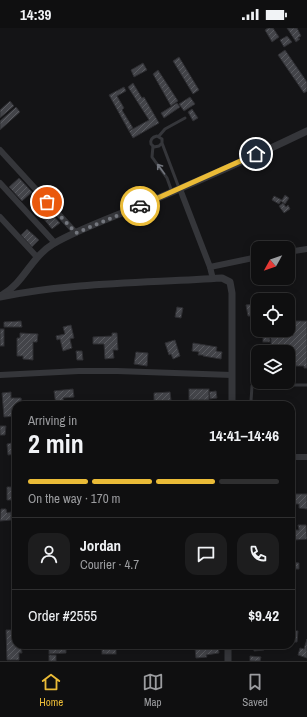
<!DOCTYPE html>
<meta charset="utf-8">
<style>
body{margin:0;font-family:"Archivo Narrow",sans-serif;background:#1d1d1e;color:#f1f3f6;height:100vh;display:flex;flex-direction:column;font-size:15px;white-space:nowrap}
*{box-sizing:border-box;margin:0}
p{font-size:13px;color:#9b9c9f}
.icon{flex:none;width:22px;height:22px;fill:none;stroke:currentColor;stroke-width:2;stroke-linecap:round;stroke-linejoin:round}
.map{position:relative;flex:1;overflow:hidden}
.side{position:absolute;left:12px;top:373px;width:283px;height:248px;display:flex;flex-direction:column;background:#0f0f10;border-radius:12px;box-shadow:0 2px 10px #0003,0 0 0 1px #2f2f30}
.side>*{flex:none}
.needle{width:26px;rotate:230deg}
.buttons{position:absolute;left:251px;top:213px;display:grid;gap:8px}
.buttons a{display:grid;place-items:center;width:44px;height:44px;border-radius:8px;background:#0f0f10;box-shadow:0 2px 10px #0003,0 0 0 1px #2f2f30;font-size:20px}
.pin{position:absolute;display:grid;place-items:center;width:34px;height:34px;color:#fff;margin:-17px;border:2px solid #fff;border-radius:50%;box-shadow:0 1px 4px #0007}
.courier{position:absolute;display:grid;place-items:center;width:40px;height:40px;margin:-20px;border:3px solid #eabb37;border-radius:50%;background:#fff;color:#222;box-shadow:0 1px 5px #0007}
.overview em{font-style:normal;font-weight:800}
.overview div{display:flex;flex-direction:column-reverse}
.overview{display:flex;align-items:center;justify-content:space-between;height:68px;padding:0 16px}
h1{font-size:26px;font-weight:800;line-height:30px}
.bar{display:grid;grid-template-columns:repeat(4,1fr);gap:6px 4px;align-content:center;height:48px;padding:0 16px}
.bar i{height:5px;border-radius:3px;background:#2f2f30}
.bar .on{background:#eabb37}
.bar p{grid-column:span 4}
.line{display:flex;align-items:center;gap:10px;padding:0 16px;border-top:1px solid #2f2f30}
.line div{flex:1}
.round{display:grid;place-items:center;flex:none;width:42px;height:42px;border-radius:12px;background:#1d1d1e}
.status{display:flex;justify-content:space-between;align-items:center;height:28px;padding:0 20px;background:#0f0f10;direction:ltr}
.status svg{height:11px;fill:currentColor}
.dock{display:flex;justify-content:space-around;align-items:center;height:56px;border-top:1px solid #2f2f30;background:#0f0f10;font-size:11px;color:#9b9c9f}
.dock a{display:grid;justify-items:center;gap:2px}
.dock .on{color:#eabb37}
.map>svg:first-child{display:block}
</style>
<div class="status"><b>14:39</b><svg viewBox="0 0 49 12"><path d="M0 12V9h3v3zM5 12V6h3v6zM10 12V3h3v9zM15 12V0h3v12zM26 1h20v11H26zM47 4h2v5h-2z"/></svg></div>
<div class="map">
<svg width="307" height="633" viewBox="0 0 307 633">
<defs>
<pattern id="building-hatch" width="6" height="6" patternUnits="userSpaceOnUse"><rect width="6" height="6" fill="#434449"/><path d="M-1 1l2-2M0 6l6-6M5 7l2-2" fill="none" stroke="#5b5c61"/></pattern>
</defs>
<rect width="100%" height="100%" fill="#141416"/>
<g fill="url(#building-hatch)" stroke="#2e2e32">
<polygon points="268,0 273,0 279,9 272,14 265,2"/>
<polygon points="287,0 297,0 301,8 298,10 300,11 296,14"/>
<polygon points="287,8 292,14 284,19 280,12"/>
<polygon points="285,22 307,54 307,63 304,65 278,27"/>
<polygon points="179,29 199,62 193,66 173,33"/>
<polygon points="143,35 147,42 134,49 131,42"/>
<polygon points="158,42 178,73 171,78 153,46"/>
<polygon points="133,55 142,70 144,69 159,95 133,110 129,103 149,92 128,59"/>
<polygon points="124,59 126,63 117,68 124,80 122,82 133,100 129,103 109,67"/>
<polygon points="190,69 195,76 184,83 179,76"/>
<polygon points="10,73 14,78 0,90 0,82"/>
<polygon points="177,75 180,79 164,90 161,85"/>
<polygon points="16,79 20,84 0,102 0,93"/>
<polygon points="192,81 198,90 193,93 188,84"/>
<polygon points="19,150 32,164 22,173 9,159"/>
<polygon points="285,167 289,170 285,176 281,173 279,176 272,172 274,168 282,172"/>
<polygon points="283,175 286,179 288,177 290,181 284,185 279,178"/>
<polygon points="50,184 60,195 52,201 43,190"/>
<polygon points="27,201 39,212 32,219 21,207"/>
<polygon points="253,276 254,283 250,284 251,288 248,288 246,277"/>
<polygon points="177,279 183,280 181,290 175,289"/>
<polygon points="288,285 292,285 292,293 307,293 307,340 304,340 304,338 288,338 288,324 271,324 271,302 288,302"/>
<polygon points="21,293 22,299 4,299 4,294"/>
<polygon points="71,297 74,310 70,311 72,320 63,323 60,311 57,312 56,308 65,306 63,299"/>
<rect x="0" y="301" width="4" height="17"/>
<polygon points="20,305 38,306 37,314 33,314 33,332 23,331 23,328 17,328 17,310 20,310"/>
<polygon points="112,305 117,305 118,322 113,322 114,330 105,331 104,316 93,316 93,309 112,308"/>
<rect x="263" y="307" width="7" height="7"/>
<polygon points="175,312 180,328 173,331 171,326 169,327 165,315"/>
<polygon points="193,315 217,319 216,323 222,324 221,331 203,328 203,327 198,327 199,324 192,323"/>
<polygon points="76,323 82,323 83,332 77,332"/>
<polygon points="136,324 148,325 147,338 134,336"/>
<polygon points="73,361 74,369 63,370 64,377 56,377 54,363"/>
<rect x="189" y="361" width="20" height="11"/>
<polygon points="216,363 217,370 210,371 209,364"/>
<polygon points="11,364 11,370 21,370 22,376 24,376 24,377 16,377 16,388 4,389 2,365"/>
<polygon points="170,364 171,372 165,373 165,377 158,377 158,373 154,374 154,365"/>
<polygon points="245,373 258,373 258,375 263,375 263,377 245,377"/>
<polygon points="117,374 117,377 98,377 98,375"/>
<polygon points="0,398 6,398 5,407 0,407"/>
<polygon points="16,414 16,426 8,427 7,416"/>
<polygon points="7,459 13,459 13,462 16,462 16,472 7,472"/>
<polygon points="295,466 307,466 307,481 299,480 299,476 295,476"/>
<polygon points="1,481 6,481 7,485 11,484 11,492 0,493"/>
<polygon points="298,497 306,497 307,511 295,512 294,502 299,502"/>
<polygon points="292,534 299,535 299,541 292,541"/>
<polygon points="6,602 16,602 16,617 21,617 22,625 19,625 19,632 7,632"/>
<polygon points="292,603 298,603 297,614 291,614"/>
<polygon points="307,611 307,630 298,627 300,620 304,621"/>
<polygon points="49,617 66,617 66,625 49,626"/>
<rect x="102" y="617" width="14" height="9"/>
<polygon points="207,617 218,617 219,625 206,627 207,629 196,630 195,620 207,618"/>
<polygon points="254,617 263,617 264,622 254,623"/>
<rect x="49" y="627" width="7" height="6"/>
<polygon points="250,628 261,629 260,633 250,633"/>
</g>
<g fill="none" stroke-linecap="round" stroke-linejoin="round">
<g stroke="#35363a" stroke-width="3">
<polyline points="159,108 165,101 185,90"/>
<path d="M162,115L159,118L154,119L151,116C150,112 152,109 157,108L162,111V115L179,160"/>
<polyline points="153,118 152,129 167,150 172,164"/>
<polyline points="251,373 252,358 255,357 307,357"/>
</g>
<g stroke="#35363a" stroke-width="6">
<polyline points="0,122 76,205"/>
<polyline points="0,155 55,215"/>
<polyline points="180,161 210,239 213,251"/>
<polyline points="0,189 37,229"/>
<polyline points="288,224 307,221"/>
<polyline points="210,239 258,229"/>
<polyline points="0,347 79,343 117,343 232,347"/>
<polyline points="291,429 307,429"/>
</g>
<g stroke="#35363a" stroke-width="7">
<path d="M2,267C24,255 31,229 53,216C81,200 114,189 144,176C199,153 253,129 307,103"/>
<path d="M0,269C72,254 149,255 222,250L230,254L232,265V377"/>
<polyline points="228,633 228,617"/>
</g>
</g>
<defs><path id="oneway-shaft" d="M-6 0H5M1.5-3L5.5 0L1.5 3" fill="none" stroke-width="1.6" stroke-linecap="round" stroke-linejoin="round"/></defs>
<use stroke="#73767e" href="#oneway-shaft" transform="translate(161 141) rotate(-126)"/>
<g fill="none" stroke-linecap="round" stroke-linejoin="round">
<polyline stroke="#73767d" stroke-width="4" stroke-dasharray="0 7.2" points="47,174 76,205 140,178"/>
<polyline stroke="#eabb37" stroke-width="5" points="140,178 256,126"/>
</g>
</svg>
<div class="buttons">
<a><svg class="needle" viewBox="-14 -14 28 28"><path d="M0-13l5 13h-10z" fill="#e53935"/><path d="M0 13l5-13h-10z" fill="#9b9c9f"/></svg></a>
<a><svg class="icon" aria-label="locate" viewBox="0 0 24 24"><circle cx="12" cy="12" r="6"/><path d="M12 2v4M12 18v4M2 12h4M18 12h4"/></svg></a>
<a><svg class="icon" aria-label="layers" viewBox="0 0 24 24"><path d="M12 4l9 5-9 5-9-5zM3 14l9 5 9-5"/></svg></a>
</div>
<div class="pin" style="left:47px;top:174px;background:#ea580c"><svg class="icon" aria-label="bag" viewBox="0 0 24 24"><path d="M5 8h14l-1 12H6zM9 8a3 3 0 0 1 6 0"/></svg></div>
<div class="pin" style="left:256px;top:126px;background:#1f2937"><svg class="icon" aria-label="home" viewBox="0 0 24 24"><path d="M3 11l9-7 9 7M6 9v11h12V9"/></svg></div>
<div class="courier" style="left:140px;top:178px"><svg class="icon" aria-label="car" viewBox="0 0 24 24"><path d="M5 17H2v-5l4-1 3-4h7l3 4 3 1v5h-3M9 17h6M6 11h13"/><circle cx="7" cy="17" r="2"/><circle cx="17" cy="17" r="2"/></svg></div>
<section class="side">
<div class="overview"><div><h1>2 min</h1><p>Arriving in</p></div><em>14:41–14:46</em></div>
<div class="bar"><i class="on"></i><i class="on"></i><i class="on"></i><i></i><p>On the way · 170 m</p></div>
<div class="line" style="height:72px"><a class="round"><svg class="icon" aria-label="person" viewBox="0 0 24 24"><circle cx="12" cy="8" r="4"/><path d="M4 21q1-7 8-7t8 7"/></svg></a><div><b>Jordan</b><p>Courier · 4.7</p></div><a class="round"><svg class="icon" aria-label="chat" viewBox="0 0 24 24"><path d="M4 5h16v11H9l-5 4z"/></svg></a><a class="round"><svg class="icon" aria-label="phone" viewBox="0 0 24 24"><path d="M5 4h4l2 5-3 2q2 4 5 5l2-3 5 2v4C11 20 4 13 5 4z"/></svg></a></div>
<div class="line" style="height:52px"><div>Order #2555</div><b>$9.42</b></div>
</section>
</div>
<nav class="dock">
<a class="on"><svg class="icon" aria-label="home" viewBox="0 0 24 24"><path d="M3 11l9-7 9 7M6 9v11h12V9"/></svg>Home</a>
<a><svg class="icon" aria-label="map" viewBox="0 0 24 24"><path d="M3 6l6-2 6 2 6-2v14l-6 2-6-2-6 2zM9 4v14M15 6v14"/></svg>Map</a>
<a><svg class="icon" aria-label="saved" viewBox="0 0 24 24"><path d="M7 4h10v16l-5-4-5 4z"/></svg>Saved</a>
</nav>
